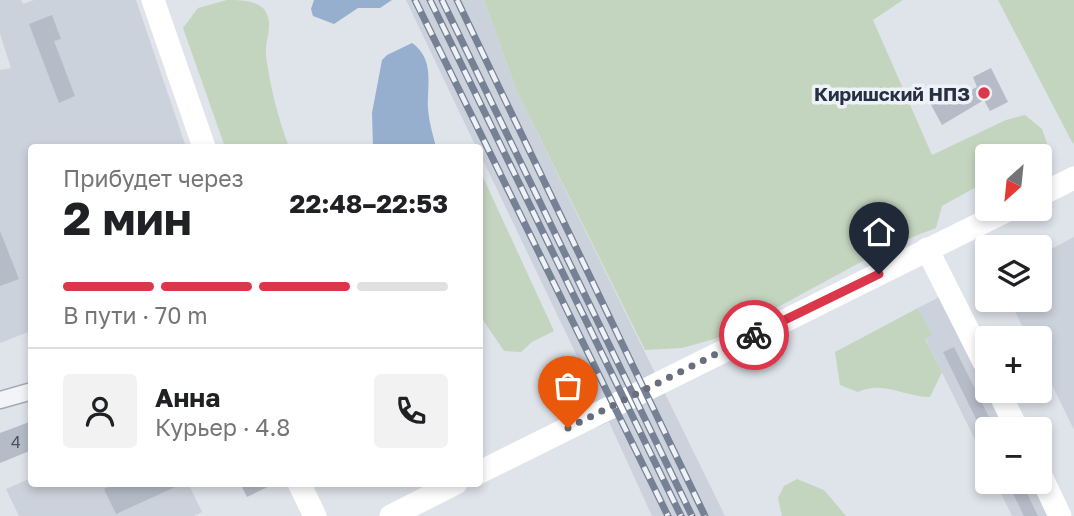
<!DOCTYPE html>
<html lang="ru">
<meta charset="utf-8">
<style>
body{margin:0;font-family:"Golos Text",sans-serif;background:#f2f2f2;color:#202124;height:100vh;display:flex;flex-direction:column;font-size:26px;white-space:nowrap}
*{box-sizing:border-box;margin:0}
p{font-size:23px;color:#757577}
.icon{flex:none;width:38px;height:38px;fill:none;stroke:currentColor;stroke-width:2;stroke-linecap:round;stroke-linejoin:round}
.map{position:relative;flex:1;overflow:hidden}
.sheet{position:absolute;left:28px;top:144px;width:455px;height:343px;display:flex;flex-direction:column;background:#fff;border-radius:7px;box-shadow:0 4px 10px #0003}
.sheet>*{flex:none}
.needle{width:46px;rotate:207deg}
.buttons{position:absolute;left:975px;top:144px;display:grid;gap:14px}
.buttons a{display:grid;place-items:center;width:77px;height:77px;border-radius:7px;background:#fff;box-shadow:0 4px 10px #0003;font-size:35px}
.pin{position:absolute;display:grid;place-items:center;width:60px;height:60px;color:#fff;margin:-72px -30px;border-radius:50% 50% 50% 0;rotate:-45deg;box-shadow:0 0 7px #0007}
.pin .icon{rotate:45deg}
.courier{position:absolute;display:grid;place-items:center;width:70px;height:70px;margin:-35px;border:5px solid #dc364b;border-radius:50%;background:#fff;color:#222;box-shadow:0 2px 9px #0007}
.overview em{font-style:normal;font-weight:700}
.overview div{display:flex;flex-direction:column-reverse}
.overview{display:flex;align-items:center;justify-content:space-between;height:119px;padding:0 35px}
h1{font-size:46px;font-weight:700;line-height:52px}
.bar{display:grid;grid-template-columns:repeat(4,1fr);gap:10px 7px;align-content:center;height:84px;padding:0 35px}
.bar i{height:9px;border-radius:5px;background:#e0e0e0}
.bar .current{background:#dc364b}
.bar p{grid-column:span 4}
.line{display:flex;align-items:center;gap:18px;padding:0 35px;border-top:2px solid #e0e0e0}
.line div{flex:1}
.round{display:grid;place-items:center;flex:none;width:74px;height:74px;border-radius:7px;background:#f2f2f2}
.map>svg:first-child{display:block}
</style>
<div class="map">
<svg width="1074" height="516" viewBox="0 0 1074 516">
<rect width="100%" height="100%" fill="#dfe3ea"/>
<g fill="#ccd2dc">
<polygon points="0,0 21,0 23,4 34,0 136,0 186,147 32,147 31,331 0,343 0,70 11,68 0,34"/>
<polygon points="406,0 484,0 516,89 725,516 652,516 609,422 595,428 577,388 589,381 480,154 480,147 476,147"/>
<polygon points="1074,237 1074,430 1040,360 1040,338 1028,338 1009,299 1040,299 1040,255"/>
<polygon points="943,295 987,390 1009,429 987,429 987,464 925,338 931,335 918,308"/>
<polygon points="31,478 32,483 188,483 202,512 194,516 19,516 6,489"/>
<polygon points="995,481 1035,481 1052,516 1012,516"/>
</g>
<g fill="#c4d5bf">
<path d="M227,0C240,0 253,0 263,8C276,23 264,39 266,56C270,86 278,118 289,147H225L183,28L198,8Z"/>
<polygon points="484,0 903,0 873,20 932,155 1006,120 1025,115 1042,129 1049,149 1035,156 987,156 987,181 942,206 936,228 892,245 725,336 682,348 645,350 516,89"/>
<polygon points="998,0 1074,0 1074,144 1072,142"/>
<polygon points="482,175 554,331 532,342 521,352 504,351 481,317"/>
<path d="M918,308L932,335L925,339L942,372L930,397C904,397 884,380 858,392L840,385L835,352Z"/>
<polygon points="797,479 824,490 846,516 782,516 778,498 784,486"/>
</g>
<g fill="#96afce">
<polygon points="314,0 392,0 380,8 358,8 334,24 313,16 311,9"/>
<path d="M412,43C435,59 427,85 428,109C429,122 433,135 436,147H373L372,113L382,60L387,55Z"/>
</g>
<g fill="#b5bcc8">
<polygon points="52,15 61,39 54,41 75,96 59,103 29,24"/>
<polygon points="991,68 1008,102 990,111 984,100 942,125 929,101 953,89 957,97 977,87 973,77"/>
<polygon points="0,231 19,279 0,286"/>
<polygon points="954,347 995,429 981,429 943,352"/>
<polygon points="32,421 32,450 0,463 0,433"/>
<polygon points="1007,481 1021,481 1038,516 1024,516"/>
<polygon points="117,483 184,483 116,514 104,489"/>
<polygon points="240,483 276,483 247,497"/>
</g>
<g fill="none" stroke-linecap="round" stroke-linejoin="round">
<defs>
<polyline id="street" points="0,400 32,391"/>
</defs>
<use href="#street" stroke="#a4aab5" stroke-width="19"/>
<use href="#street" stroke="#f2f4f8" stroke-width="16"/>
<g stroke="#fff" stroke-width="23">
<polyline points="153,0 204,147"/>
<polyline points="1040,195 1074,178"/>
<polyline points="927,249 987,368"/>
<polyline points="998,390 1017,429"/>
<polyline points="480,472 1012,208"/>
<polyline points="1040,474 1060,516"/>
<polyline points="299,483 315,516"/>
<polyline points="391,516 456,483"/>
</g>
<defs>
<g id="rail">
<polyline points="415,0 668,516"/>
<polyline points="430,0 681,516"/>
<polyline points="442,0 692,516"/>
<polyline points="457,0 705,516"/>
</g>
</defs>
<use href="#rail" stroke="#768195" stroke-width="7"/>
<use href="#rail" stroke="#eef2f7" stroke-width="4.5" stroke-dasharray="13" stroke-linecap="butt"/>
</g>
<g fill="none" stroke-linecap="round" stroke-linejoin="round">
<polyline stroke="#676f7d" stroke-width="7" stroke-dasharray="0 12.6" points="568,428 754,335"/>
<polyline stroke="#dc364b" stroke-width="9" points="754,335 879,274"/>
</g>
<circle fill="#dc364b" stroke="#eef2f7" stroke-width="2.5" cx="984" cy="93" r="7"/>
<g text-anchor="middle" dominant-baseline="central" stroke-width="7" stroke-linejoin="round" paint-order="stroke">
<g font-size="16" fill="#4a5364">
<text x="16" y="442">4</text>
</g>
<g font-size="19" font-weight="bold" fill="#263043" stroke="#eef2f7" text-anchor="end">
<text x="970" y="93">Киришский НПЗ</text>
</g>
</g>
</svg>
<div class="buttons">
<a><svg class="needle" viewBox="-14 -14 28 28"><path d="M0-13l5 13h-10z" fill="#e53935"/><path d="M0 13l5-13h-10z" fill="#757577"/></svg></a>
<a><svg class="icon" aria-label="layers" viewBox="0 0 24 24"><path d="M12 4l9 5-9 5-9-5zM3 14l9 5 9-5"/></svg></a>
<a>+</a>
<a>−</a>
</div>
<div class="pin" style="left:568px;top:428px;background:#ea580c"><svg class="icon" aria-label="bag" viewBox="0 0 24 24"><path d="M5 8h14l-1 12H6zM9 8a3 3 0 0 1 6 0"/></svg></div>
<div class="pin" style="left:879px;top:274px;background:#1f2937"><svg class="icon" aria-label="home" viewBox="0 0 24 24"><path d="M3 11l9-7 9 7M6 9v11h12V9"/></svg></div>
<div class="courier" style="left:754px;top:335px"><svg class="icon" aria-label="bike" viewBox="0 0 24 24"><circle cx="6" cy="16" r="4"/><circle cx="18" cy="16" r="4"/><path d="M6 16l4-8h5l3 8M10 8l3 8H6M13 5h3"/></svg></div>
<section class="sheet">
<div class="overview"><div><h1>2 мин</h1><p>Прибудет через</p></div><em>22:48–22:53</em></div>
<div class="bar"><i class="current"></i><i class="current"></i><i class="current"></i><i></i><p>В пути · 70 m</p></div>
<div class="line" style="height:126px"><a class="round"><svg class="icon" aria-label="person" viewBox="0 0 24 24"><circle cx="12" cy="8" r="4"/><path d="M4 21q1-7 8-7t8 7"/></svg></a><div><b>Анна</b><p>Курьер · 4.8</p></div><a class="round"><svg class="icon" aria-label="phone" viewBox="0 0 24 24"><path d="M5 4h4l2 5-3 2q2 4 5 5l2-3 5 2v4C11 20 4 13 5 4z"/></svg></a></div>
</section>
</div>
